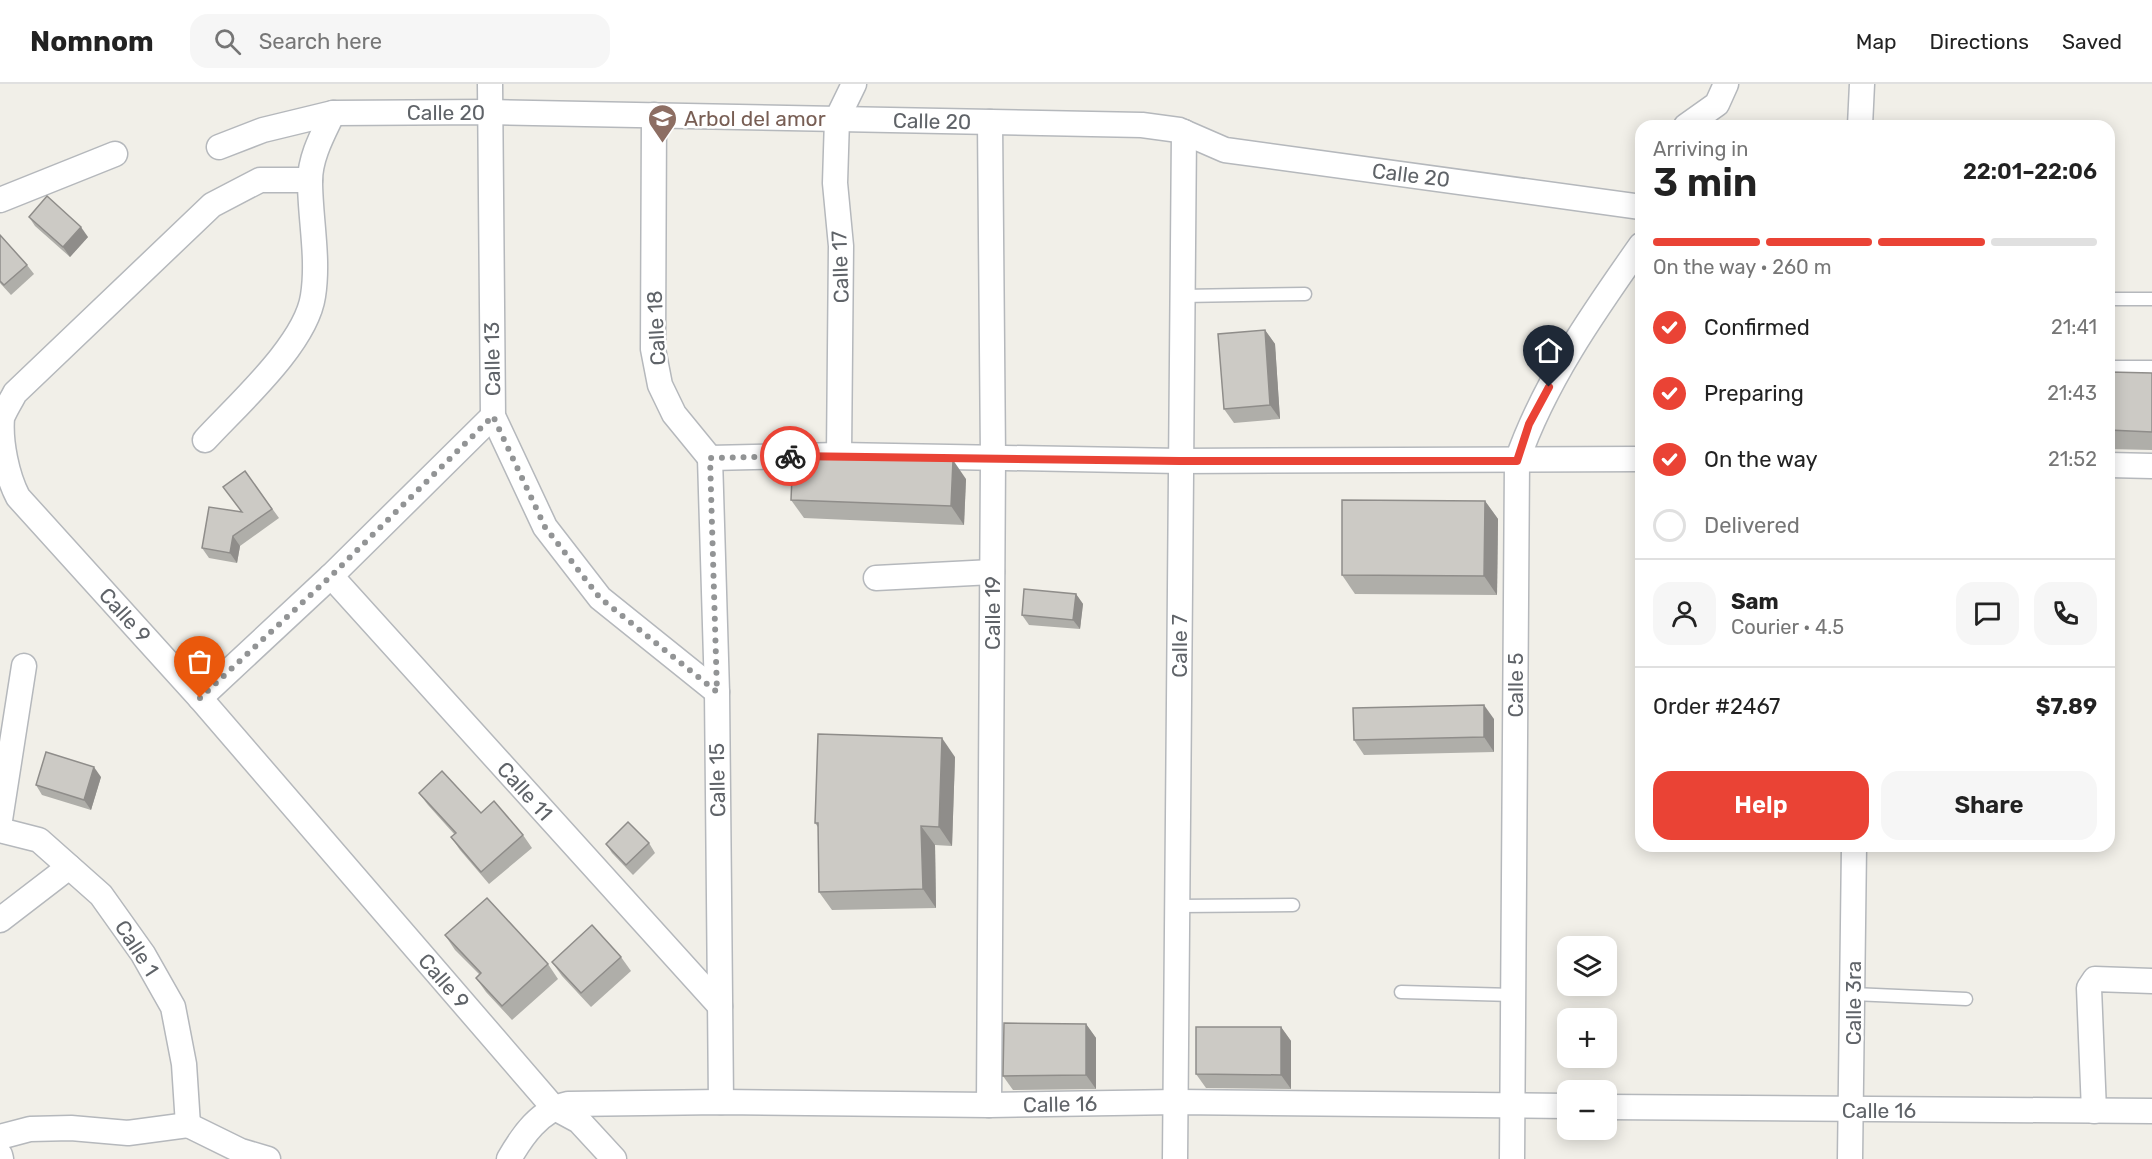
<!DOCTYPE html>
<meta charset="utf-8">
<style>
body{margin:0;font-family:Rubik,sans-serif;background:#f6f6f6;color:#222;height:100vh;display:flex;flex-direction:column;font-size:22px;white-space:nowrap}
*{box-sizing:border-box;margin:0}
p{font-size:20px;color:#767676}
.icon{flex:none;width:33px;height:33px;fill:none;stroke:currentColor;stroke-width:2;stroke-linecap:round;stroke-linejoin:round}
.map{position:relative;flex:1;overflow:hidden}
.sheet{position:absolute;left:1635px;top:36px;width:480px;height:732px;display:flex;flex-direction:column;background:#fff;border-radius:18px;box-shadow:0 3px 15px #0003}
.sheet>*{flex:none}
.tools{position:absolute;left:1557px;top:852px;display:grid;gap:12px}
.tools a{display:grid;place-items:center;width:60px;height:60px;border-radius:12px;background:#fff;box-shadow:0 3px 15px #0003;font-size:30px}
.pin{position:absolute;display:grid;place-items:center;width:51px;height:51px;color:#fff;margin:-62px -26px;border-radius:50% 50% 50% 0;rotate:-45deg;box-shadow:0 0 6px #0007}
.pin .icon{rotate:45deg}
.courier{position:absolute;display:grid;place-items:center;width:60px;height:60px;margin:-30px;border:4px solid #ea4335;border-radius:50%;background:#fff;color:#222;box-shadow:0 2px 8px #0007}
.head em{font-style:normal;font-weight:600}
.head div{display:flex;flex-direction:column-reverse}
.head{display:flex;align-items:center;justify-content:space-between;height:102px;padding:0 18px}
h1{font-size:39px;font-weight:600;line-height:45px}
.bar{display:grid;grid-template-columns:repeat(4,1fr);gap:9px 6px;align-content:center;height:72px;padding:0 18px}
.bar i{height:8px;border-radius:4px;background:#e0e0e0}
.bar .selected{background:#ea4335}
.bar p{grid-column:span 4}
.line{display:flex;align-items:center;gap:15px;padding:0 18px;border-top:2px solid #e0e0e0}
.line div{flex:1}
.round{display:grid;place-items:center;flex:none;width:63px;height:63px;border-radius:18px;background:#f6f6f6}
ol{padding:0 18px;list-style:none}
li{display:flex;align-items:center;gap:18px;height:66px}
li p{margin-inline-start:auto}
li .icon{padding:6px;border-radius:50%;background:#ea4335;color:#fff;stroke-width:4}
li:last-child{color:#767676}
li i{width:33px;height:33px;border:3px solid #e0e0e0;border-radius:50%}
.cta{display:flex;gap:12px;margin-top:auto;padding:12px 18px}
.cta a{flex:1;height:69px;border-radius:18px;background:#ea4335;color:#fff;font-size:24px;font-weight:600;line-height:69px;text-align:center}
.cta a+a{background:#f6f6f6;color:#222}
header{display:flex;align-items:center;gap:36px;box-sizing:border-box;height:84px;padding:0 30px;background:#fff;border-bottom:2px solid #e0e0e0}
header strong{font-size:28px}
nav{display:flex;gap:33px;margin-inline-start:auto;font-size:21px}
.search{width:420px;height:54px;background:#f6f6f6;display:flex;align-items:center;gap:15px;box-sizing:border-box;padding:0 21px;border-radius:18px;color:#767676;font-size:22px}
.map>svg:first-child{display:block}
</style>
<header>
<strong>Nomnom</strong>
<div class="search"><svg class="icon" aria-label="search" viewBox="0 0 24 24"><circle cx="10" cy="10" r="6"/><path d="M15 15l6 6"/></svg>Search here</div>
<nav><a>Map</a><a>Directions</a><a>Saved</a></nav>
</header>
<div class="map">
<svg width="2152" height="1075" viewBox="0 0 2152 1075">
<rect width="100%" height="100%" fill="#f1efe8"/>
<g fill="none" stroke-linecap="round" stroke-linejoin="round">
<defs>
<g id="service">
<polyline points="1182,212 1305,210"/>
<polyline points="2109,215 2152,215"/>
<polyline points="2109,283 2152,283"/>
<polyline points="1178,822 1293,821"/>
<polyline points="1401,908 1513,911"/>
<polyline points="1853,910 1966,915"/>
</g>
<g id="minor">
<polyline points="490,0 493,332 545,443 600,514 717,608"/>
<polyline points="654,31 653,265 660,301 674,330 710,374"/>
<polyline points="1686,42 1717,20 1726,0"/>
<polyline points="1860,42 1862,0"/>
<polyline points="219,63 263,46 333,29 489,28 1142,41 1179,46 1225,66 1641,123"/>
<path d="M310,96H260L212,121L15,309C11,317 5,326 2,334C0,358 7,392 18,413L200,614L553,1023L579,1037L614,1075"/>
<polyline points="0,116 115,70"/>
<path d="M205,356C238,320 306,260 313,212C319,174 310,134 310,97C310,73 323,50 333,29"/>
<polyline points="839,371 841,162 835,99 837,35 854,0"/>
<polyline points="710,374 839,371 1180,377 1641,375"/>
<polyline points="710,374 717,608 721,1018"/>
<polyline points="2109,381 2152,382"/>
<polyline points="331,492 720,922"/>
<polyline points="876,494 992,488"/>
<polyline points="200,614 331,492 493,332"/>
<polyline points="0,736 24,582"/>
<polyline points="0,746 39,756 101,811 143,870 173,923 184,980 188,1041"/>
<polyline points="0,836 69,783"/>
<polyline points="989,1021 993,374 990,38"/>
<polyline points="1606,1023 2152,1027"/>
<polyline points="2094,1027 2089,904 2095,895 2152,897"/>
<polyline points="188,1041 241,1067 268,1075"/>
<polyline points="0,1053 30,1045 71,1044 128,1049 188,1041"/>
<polyline points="0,1071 1,1075"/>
<path d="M509,1075C522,1052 540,1026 568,1020L721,1018L989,1021L1177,1018L1568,1022"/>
<polyline points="1175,1075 1184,48"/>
<path d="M1512,1075L1517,377C1544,299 1593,229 1641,161"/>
<polyline points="1850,1075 1854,762"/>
</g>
</defs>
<use href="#service" stroke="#b5b8bc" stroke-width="15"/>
<use href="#minor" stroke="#b5b8bc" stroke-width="27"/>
<use href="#service" stroke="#fff" stroke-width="12"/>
<use href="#minor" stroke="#fff" stroke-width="24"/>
</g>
<g fill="#afaea9">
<polygon points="29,133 88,153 70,173 35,142"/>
<polygon points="0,151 27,181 34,190 11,211 0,199"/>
<polygon points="1265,246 1275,260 1280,335 1234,339 1224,325"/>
<polygon points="2109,288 2152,289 2152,366 2109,365"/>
<polygon points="245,387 279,434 240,462 237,479 209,474 202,464 242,428"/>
<polygon points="966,395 964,441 804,434 791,416"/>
<polygon points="1485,417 1498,435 1497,511 1355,510 1342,491"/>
<polygon points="1076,510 1083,520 1080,545 1029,541 1022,531"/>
<polygon points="1494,635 1494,668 1364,671 1354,656"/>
<polygon points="955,673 952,762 935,761 936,824 832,826 819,808 818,743 815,739"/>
<polygon points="101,693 91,726 42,711 36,701"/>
<polygon points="419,709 481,729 523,751 532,764 489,800 460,766 451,753 455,751 428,721"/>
<polygon points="649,759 655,769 633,791 612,769 606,760"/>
<polygon points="1760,762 1808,762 1808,763"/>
<polygon points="445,851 548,880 558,895 512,936 486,908 476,894 480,891 455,866"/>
<polygon points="621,873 631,887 591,923 562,892 552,878"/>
<polygon points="1086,940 1096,954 1096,1005 1013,1006 1003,992"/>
<polygon points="1281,943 1291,957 1291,1005 1206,1004 1196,990"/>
</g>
<g fill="#8f8d8a">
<polygon points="81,143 88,153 70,173 63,163"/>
<polygon points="1265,246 1275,260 1280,335 1270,321"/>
<polygon points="953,376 966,395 964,441 951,422"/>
<polygon points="1485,417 1498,435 1497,511 1484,492"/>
<polygon points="233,452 240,462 237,479 230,469"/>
<polygon points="1076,510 1083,520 1080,545 1073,536"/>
<polygon points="1484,621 1494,635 1494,668 1484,653"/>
<polygon points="942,654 955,673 952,762 939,743"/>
<polygon points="94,683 101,693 91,726 84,716"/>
<polygon points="921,742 935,761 936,824 923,805"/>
<polygon points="1086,940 1096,954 1096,1005 1086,991"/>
<polygon points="1281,943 1291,957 1291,1005 1281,991"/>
</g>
<g fill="#cccac5" stroke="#8f8d8a" stroke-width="1.5">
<polygon points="47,112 81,143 63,163 29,133"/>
<polygon points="0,151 27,181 4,201 0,197"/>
<polygon points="1265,246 1270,321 1224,325 1218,250"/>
<polygon points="2109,288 2152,289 2152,348 2109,346"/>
<polygon points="793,369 953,376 951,422 791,416"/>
<polygon points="245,387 272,425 233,452 230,469 202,464 209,423 242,428 223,403"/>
<polygon points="1342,416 1485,417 1484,492 1342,491"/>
<polygon points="1024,505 1076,510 1073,536 1022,531"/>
<polygon points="1484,621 1484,653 1354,656 1353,624"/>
<polygon points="818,650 942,654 939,743 921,742 923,805 819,808 818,739 815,739"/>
<polygon points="46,668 94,683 84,716 36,701"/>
<polygon points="442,687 481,729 494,717 523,751 481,788 451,753 456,749 419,709"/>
<polygon points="628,738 649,759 626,781 606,760"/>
<polygon points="487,814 548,880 502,922 476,894 481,889 445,851"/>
<polygon points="592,841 621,873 581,909 552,878"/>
<polygon points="1004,939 1086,940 1086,991 1003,992"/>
<polygon points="1196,943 1281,943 1281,991 1196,990"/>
</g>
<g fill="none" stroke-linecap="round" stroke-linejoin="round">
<polyline stroke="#929495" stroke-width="6" stroke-dasharray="0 10.8" points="200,614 331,492 493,332 545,443 600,514 717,608 710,374 790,372"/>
<polyline stroke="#ea4335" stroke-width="8" points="790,372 1180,377 1517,377 1529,340 1549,303"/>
</g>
<defs>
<symbol id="school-pin" viewBox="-11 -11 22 30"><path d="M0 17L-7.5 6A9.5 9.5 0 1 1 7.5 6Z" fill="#8d6e63" stroke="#fff"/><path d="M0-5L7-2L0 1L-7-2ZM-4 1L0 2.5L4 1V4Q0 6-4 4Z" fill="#fff"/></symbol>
</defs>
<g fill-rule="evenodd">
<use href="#school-pin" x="646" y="18" width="33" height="45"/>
</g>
<g text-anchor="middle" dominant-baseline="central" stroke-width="5" stroke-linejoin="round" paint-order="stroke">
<g font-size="21" fill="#5f6368" stroke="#fff">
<text x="446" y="28">Calle 20</text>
<text transform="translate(932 37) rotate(1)">Calle 20</text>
<text transform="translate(1411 91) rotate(7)">Calle 20</text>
<text transform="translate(840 183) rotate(-92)">Calle 17</text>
<text transform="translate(656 244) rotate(-93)">Calle 18</text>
<text transform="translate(492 275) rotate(-91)">Calle 13</text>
<text transform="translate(992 529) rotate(-90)">Calle 19</text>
<text transform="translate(125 531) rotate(48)">Calle 9</text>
<text transform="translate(1179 562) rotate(-90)">Calle 7</text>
<text transform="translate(1515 601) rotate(-90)">Calle 5</text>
<text transform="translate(717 696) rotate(-91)">Calle 15</text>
<text transform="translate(525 707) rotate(48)">Calle 11</text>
<text transform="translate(137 864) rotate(57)">Calle 1</text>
<text transform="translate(444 897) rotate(49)">Calle 9</text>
<text transform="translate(1853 919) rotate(-90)">Calle 3ra</text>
<text transform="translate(1060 1020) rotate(-1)">Calle 16</text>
<text x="1879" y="1026">Calle 16</text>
</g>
<g font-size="21" fill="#785e54" stroke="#fff" text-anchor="start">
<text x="684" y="34">Arbol del amor</text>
</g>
</g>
</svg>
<div class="tools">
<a><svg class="icon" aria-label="layers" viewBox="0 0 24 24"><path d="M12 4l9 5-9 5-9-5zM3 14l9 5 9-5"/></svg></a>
<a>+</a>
<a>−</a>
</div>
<div class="pin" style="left:200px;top:614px;background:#ea580c"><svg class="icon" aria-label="bag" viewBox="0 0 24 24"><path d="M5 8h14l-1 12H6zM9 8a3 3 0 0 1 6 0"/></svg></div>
<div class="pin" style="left:1549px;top:303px;background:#1f2937"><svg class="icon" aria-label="home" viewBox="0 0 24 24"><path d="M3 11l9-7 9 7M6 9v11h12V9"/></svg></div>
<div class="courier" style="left:790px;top:372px"><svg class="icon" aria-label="bike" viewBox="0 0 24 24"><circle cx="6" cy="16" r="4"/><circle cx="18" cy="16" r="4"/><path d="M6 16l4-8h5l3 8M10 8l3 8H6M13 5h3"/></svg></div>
<section class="sheet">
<div class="head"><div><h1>3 min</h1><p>Arriving in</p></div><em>22:01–22:06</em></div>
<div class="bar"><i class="selected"></i><i class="selected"></i><i class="selected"></i><i></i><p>On the way · 260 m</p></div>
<ol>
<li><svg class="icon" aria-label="check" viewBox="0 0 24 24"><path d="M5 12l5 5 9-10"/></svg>Confirmed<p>21:41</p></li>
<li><svg class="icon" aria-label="check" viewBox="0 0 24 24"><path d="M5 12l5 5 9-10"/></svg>Preparing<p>21:43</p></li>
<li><svg class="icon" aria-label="check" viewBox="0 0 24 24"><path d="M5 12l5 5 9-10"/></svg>On the way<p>21:52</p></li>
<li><i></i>Delivered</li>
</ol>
<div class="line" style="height:108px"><a class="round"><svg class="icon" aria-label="person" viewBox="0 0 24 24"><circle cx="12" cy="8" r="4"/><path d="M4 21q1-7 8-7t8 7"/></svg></a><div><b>Sam</b><p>Courier · 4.5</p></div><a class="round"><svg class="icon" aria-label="chat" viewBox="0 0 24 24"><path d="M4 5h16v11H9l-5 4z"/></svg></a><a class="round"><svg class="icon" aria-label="phone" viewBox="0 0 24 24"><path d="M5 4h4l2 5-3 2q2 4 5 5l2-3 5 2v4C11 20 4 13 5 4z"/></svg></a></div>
<div class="line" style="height:78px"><div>Order #2467</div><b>$7.89</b></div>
<div class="cta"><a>Help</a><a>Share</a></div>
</section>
</div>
